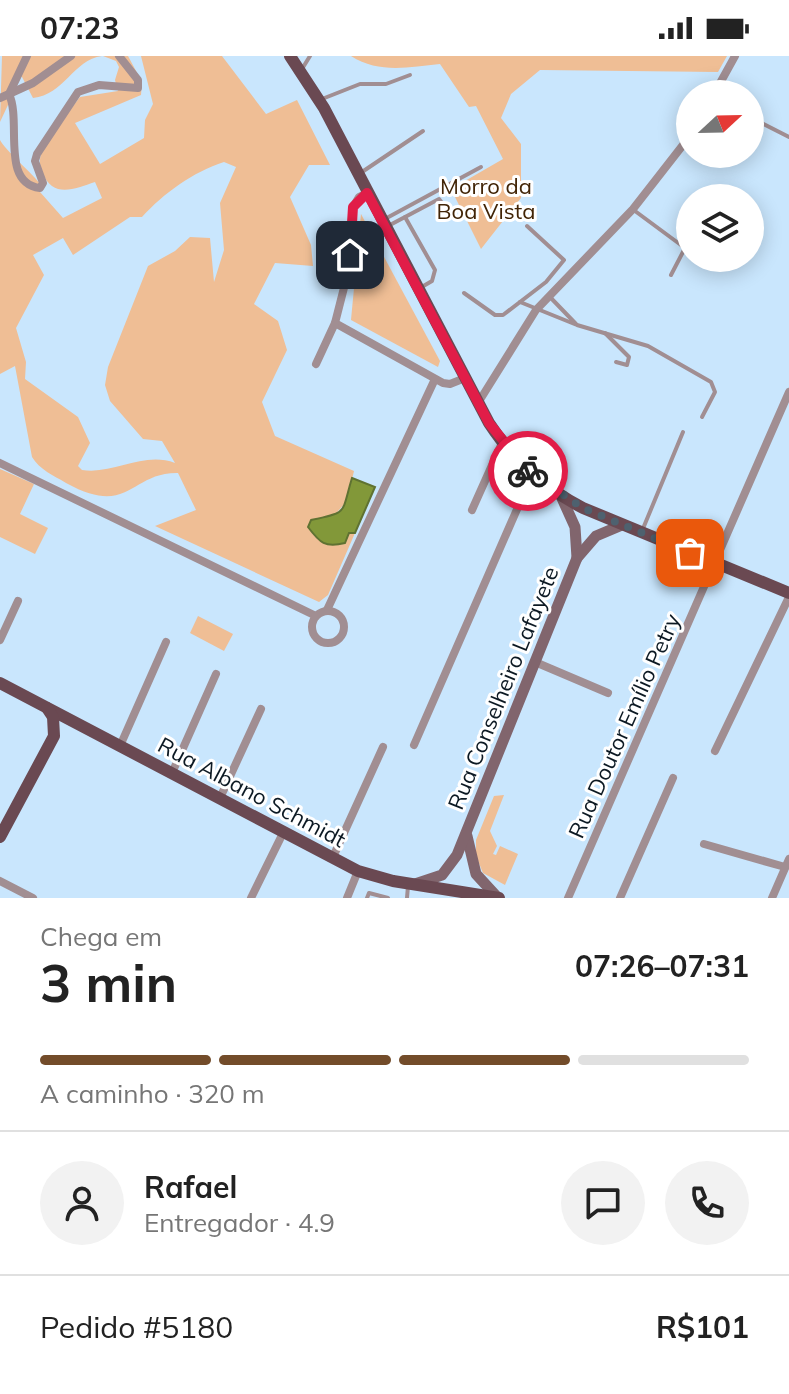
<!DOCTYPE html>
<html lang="pt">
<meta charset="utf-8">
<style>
body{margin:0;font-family:Mulish,sans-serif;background:#f2f2f2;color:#222;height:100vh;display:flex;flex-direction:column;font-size:30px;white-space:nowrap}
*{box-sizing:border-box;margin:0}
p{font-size:26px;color:#767676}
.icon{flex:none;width:44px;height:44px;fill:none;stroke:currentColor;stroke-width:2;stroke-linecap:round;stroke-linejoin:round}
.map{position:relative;height:842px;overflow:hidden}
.drawer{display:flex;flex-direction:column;background:#fff;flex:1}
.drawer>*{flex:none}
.needle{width:52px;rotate:68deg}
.controls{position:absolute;left:676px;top:24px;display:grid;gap:16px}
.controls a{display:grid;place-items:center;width:88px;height:88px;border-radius:50%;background:#fff;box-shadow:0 4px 20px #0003;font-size:40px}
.pin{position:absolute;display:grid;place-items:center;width:68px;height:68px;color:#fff;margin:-34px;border-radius:16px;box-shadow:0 4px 12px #0006}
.courier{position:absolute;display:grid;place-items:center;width:80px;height:80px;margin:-40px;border:6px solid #e11d48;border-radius:50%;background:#fff;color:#222;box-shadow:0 2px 10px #0007}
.head em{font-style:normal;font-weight:700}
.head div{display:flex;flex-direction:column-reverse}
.head{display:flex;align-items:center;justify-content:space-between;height:136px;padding:0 40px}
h1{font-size:52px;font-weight:700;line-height:60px}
.bar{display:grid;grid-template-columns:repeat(4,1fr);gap:12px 8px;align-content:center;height:96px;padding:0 40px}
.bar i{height:10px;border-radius:6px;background:#e0e0e0}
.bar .selected{background:#734c2a}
.bar p{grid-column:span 4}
.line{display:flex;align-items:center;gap:20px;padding:0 40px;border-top:2px solid #e0e0e0}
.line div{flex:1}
.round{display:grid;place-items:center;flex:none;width:84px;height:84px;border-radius:42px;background:#f2f2f2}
.status{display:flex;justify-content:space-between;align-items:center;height:56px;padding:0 40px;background:#fff;direction:ltr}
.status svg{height:22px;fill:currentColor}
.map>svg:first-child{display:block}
</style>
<div class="status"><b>07:23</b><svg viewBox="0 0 49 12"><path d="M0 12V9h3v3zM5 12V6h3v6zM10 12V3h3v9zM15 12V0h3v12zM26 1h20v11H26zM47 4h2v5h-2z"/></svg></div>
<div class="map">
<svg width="789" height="842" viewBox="0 0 789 842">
<rect width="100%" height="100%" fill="#c9e6fd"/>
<g fill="#efbe95" fill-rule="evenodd">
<path d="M2,0H102C73,4 64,39 33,42L22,21L17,20L15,34L0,66Z"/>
<path d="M103,0H128L142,26L141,39L75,67L100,108L144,82L145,64L153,48L141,0H222L266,58L297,44L330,109H309L290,141L311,189L313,210L275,207L254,248L278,265L287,294L262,346L275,380L354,415L347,445L332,462L324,461L355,477L328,539L319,546L155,470L196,454L178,417C130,416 130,462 66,427C53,419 40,414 32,401L15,310L0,318V84C4,93 33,118 42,130L40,136L63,162L102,142L95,126C74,133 53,143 42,116C40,111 39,104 41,98C43,91 74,48 80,41L118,35L115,24L119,11L116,5ZM224,106L236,111L220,147L224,194L214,226L210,182L190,181L175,195L148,210L108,311L105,329L110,345L143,383L162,385L175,407C143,395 114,419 82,414L78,410L90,387L78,361L25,323L26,306L16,272L44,219L33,199L63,182L73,199L130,161H142C164,137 193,116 224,106Z"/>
<path d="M351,0H727L718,16L540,14L511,38L501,62L521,88V142L481,193L451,133L503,103L476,50L469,51L440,8C409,11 379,18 351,0Z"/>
<polygon points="361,158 440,305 438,311 351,264"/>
<polygon points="0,413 34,428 20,458 48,472 35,498 0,481"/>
<polygon points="198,560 233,578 224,595 190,577"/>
<polygon points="504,739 490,775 497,790 493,798 496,799 500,790 518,798 505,829 483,817 476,800 476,784 494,740"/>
</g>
<path fill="#829839" stroke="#5f7232" stroke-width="2" d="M352,422L375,431L355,477H349L345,487C325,492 320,487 308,471L311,464C349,456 341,458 352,422Z"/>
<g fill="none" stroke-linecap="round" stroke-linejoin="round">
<g stroke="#a18e92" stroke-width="4">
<polyline points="302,13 310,0"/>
<polyline points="322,43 360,28 386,28 410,19"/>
<polyline points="750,61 789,81"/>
<polyline points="359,118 423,75"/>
<polyline points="635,155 685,192 671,219"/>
<polyline points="405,161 439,143 448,155"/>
<polyline points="383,164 481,111"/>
<polyline points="388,170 405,161 435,214 432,225 420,232"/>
<polyline points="464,237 495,259 503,259 546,226 564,204 527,170"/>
<polyline points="549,240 576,268"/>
<polyline points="520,246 577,269 648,290 711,326 715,336 702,361"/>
<polyline points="605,277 629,301 627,309 616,306"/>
<polyline points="642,475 683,376"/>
<polyline points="367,842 369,837 388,842"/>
<polyline points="407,842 408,830"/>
</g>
<g stroke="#a18e92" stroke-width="8">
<path d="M71,0L33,27L9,38C22,66 0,127 40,132L43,127L35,105L37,98L78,36L99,29L138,32V24L119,0"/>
<polyline points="714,38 735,0"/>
<polyline points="0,42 9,38 27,0"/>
<polyline points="367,137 359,141 353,151 347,220 335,267 443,327 450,328 465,322"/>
<polyline points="316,308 335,267"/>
<polyline points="478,347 536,254 633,153 690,80"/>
<polyline points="0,407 316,560"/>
<polyline points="472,454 502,387"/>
<polyline points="327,554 435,323"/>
<circle cx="328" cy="571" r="16"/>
<polyline points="0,584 18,545"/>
<polyline points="535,606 608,637"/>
<polyline points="414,689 532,419"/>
<polyline points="120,690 166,586"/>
<polyline points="715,695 789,541"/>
<polyline points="172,717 216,618"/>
<polyline points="220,742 261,653"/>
<polyline points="704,788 785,811"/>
<polyline points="333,801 383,691"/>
<polyline points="0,825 33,842"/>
<polyline points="251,842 284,775"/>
<polyline points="347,842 358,815"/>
<polyline points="568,842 789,336"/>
<polyline points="620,842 673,722"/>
<polyline points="772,842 789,803"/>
</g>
<g stroke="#81656d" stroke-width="11">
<polyline points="561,440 575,471 577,502"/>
<polyline points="467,780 476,818 498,842"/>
<polyline points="415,828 442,819 457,799 577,502 596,480 622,469"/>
</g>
<g stroke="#6a4952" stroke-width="12">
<path d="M290,0L324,52L489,367C514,405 543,431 583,452L789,537"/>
<polyline points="0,627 358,815 393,825 499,842"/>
<polyline points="0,781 54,680 53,661 47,652"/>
</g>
</g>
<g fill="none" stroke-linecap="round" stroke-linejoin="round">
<polyline stroke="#4e616f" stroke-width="8" stroke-dasharray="0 14.4" points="528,415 583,452 690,497"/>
<polyline stroke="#e11d48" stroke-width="10" points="350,199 353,151 367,137 489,367 528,415"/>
</g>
<g text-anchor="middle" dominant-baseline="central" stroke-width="6" stroke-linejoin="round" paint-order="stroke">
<g font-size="22" fill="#412406" stroke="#fff">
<text x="486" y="130">Morro da<tspan x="486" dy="25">Boa Vista</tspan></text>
</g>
<g font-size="22" fill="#0c1923" stroke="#fff">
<text transform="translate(503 632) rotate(-68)">Rua Conselheiro Lafayete</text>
<text transform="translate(624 670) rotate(-66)">Rua Doutor Emílio Petry</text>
<text transform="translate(252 736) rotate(28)">Rua Albano Schmidt</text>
</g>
</g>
</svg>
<div class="controls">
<a><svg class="needle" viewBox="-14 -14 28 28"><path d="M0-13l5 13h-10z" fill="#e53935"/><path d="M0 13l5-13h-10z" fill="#767676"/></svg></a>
<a><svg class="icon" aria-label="layers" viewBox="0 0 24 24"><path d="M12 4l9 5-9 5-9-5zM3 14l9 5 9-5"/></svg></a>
</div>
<div class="pin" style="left:690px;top:497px;background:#ea580c"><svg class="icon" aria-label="bag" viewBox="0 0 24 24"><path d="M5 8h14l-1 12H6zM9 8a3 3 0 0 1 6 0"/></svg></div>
<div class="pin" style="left:350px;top:199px;background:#1f2937"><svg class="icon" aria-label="home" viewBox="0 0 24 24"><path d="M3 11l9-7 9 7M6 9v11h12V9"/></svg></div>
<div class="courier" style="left:528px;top:415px"><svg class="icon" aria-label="bike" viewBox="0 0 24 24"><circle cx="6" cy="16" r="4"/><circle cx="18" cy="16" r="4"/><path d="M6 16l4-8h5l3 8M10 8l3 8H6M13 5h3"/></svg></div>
</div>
<section class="drawer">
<div class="head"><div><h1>3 min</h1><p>Chega em</p></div><em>07:26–07:31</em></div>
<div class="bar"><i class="selected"></i><i class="selected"></i><i class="selected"></i><i></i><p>A caminho · 320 m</p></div>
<div class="line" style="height:144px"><a class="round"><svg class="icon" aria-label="person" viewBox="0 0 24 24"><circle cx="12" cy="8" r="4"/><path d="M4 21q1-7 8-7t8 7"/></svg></a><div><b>Rafael</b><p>Entregador · 4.9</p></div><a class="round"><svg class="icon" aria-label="chat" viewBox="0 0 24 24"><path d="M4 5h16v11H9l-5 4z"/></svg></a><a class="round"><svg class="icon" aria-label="phone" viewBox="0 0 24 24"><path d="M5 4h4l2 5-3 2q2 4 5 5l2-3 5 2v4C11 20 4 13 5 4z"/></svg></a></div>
<div class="line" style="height:104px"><div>Pedido #5180</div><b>R$101</b></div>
</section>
